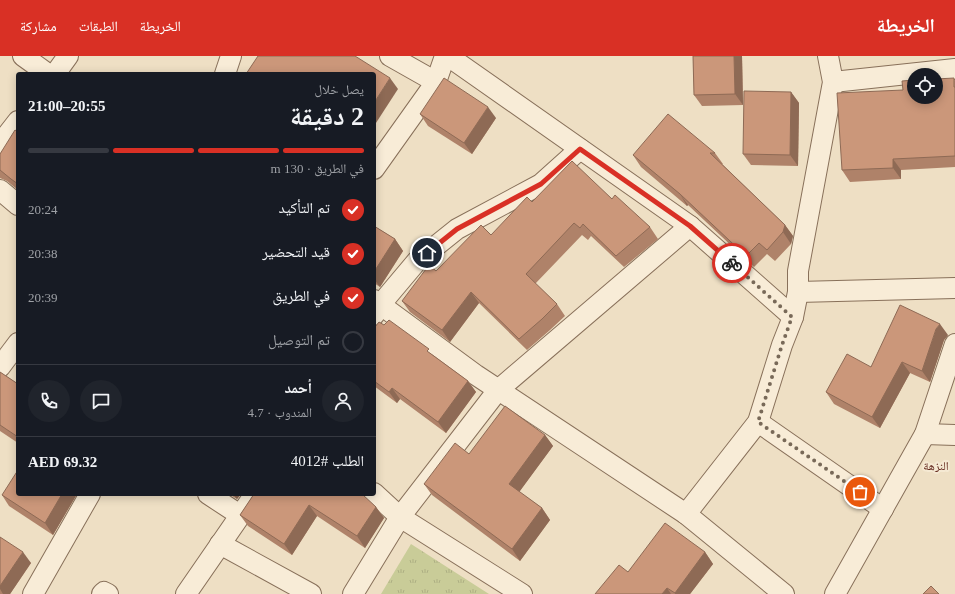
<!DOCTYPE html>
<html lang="ar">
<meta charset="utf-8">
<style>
body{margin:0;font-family:"Times New Roman","Noto Naskh Arabic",serif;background:#20242c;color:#f1f3f6;direction:rtl;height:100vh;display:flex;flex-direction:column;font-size:15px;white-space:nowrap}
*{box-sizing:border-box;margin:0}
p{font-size:13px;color:#9ea1a6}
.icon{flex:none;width:22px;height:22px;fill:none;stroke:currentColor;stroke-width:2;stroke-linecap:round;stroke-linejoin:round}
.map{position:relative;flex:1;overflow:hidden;direction:ltr}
.side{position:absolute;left:16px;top:16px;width:360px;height:424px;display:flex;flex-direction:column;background:#171b24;border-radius:4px;box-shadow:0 2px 10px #0003;direction:rtl}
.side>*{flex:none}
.buttons{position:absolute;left:907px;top:12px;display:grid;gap:8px}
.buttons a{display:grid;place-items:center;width:36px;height:36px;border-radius:50%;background:#171b24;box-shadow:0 2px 10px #0003;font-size:20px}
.pin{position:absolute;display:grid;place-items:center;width:34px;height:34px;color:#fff;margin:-17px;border:2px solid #fff;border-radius:50%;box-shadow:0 1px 4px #0007}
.courier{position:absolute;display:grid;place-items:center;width:40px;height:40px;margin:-20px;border:3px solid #d93025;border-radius:50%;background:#fff;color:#222;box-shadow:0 1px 5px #0007}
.headline em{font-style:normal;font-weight:700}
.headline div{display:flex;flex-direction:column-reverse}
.headline{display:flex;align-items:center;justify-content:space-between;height:68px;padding:0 12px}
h1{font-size:26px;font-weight:700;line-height:30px}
.bar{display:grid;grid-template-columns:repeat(4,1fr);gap:6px 4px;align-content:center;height:48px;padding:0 12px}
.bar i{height:5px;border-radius:3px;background:#363941}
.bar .active{background:#d93025}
.bar p{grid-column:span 4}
.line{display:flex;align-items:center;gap:10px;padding:0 12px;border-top:1px solid #363941}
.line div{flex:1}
.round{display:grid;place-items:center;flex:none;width:42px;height:42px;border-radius:21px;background:#20242c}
ol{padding:0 12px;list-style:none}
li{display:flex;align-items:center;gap:12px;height:44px}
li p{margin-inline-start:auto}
li .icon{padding:4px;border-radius:50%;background:#d93025;color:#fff;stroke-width:4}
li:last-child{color:#9ea1a6}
li i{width:22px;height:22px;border:2px solid #363941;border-radius:50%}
header{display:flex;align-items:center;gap:24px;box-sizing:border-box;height:56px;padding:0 20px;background:#d93025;color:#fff}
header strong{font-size:19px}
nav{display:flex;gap:22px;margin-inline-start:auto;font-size:14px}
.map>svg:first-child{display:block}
</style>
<header>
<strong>الخريطة</strong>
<nav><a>الخريطة</a><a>الطبقات</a><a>مشاركة</a></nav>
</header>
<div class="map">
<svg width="955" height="538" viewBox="0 0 955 538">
<defs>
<pattern id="grass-tufts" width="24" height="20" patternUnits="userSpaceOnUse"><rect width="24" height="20" fill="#c9cc98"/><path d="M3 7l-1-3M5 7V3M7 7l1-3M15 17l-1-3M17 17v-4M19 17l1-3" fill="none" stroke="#adaf83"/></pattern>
</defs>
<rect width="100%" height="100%" fill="#eedfc4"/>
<polygon fill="url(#grass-tufts)" points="411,488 489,538 381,538"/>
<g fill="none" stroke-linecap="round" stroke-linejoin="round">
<defs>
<g id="street">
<polyline points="23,0 48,18"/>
<polyline points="390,0 436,26"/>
<polyline points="448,0 690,170 793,261"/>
<polyline points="55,18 68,0"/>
<polyline points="225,18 231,0"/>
<polyline points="833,26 955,13"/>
<polyline points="0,88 18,65"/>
<polyline points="374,113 436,26 445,0"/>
<polyline points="0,134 18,149"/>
<polyline points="798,236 955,232"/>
<polyline points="374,244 476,319 686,458 784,538"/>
<polyline points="374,259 380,249 417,205 457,173 541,128 580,93"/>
<polyline points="0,311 18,287"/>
<polyline points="758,366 883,453"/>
<polyline points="925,378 955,379"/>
<polyline points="374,437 400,461 522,538"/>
<polyline points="208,438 240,459"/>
<polyline points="686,458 758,366 782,289 793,261 798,236 798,215 833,26 828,0"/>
<polyline points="220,488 311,538"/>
<polyline points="33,538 90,438"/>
<polyline points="102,538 104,536 108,538"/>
<polyline points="186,538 255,438"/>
<polyline points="353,538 400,461 498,334 690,170"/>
<polyline points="835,538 925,378 955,288"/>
</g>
</defs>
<use href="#street" stroke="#88705a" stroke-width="22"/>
<use href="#street" stroke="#f8ecd7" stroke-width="20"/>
</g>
<g fill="#af8269">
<polygon points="693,0 742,0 743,49 702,50 694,39"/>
<polygon points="955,24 955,111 901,114 901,123 850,126 842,114 903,34"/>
<polygon points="791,36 799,47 798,110 751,109 743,98"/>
<polygon points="420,58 496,62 472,98 428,70"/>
<polygon points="18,76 18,134 7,125 0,122 0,98"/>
<polygon points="715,97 723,108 722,108 785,169 793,180 791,188 775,205 767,198 754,211 688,149 687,150 641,111 633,99"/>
<polygon points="612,143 650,171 658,183 624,211 591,180 588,184 582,179 535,228 557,248 565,260 550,274 527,294 479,247 450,286 410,256 402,245 436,215 491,179 532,146"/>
<polygon points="374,170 395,183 403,195 380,231 374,227"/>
<polygon points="384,269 433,299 468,325 476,336 446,377 400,343 397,347 374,330 374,272"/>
<polygon points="948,279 944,284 930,326 910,317 880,372 834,348 826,336 871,311"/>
<polygon points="0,316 18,328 18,387 0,375"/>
<polygon points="545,379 553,390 519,436 542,452 550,464 520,505 432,439 424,428 469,398"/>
<polygon points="77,438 53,479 9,450 2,439"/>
<polygon points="229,438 241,438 237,443"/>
<polygon points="254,438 376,451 384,462 365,492 317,460 292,499 248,470 240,459"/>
<polygon points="0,481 31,507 10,538 0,538"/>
<polygon points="705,496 713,508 690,538 595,538 628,516"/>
</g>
<g fill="#8e6a55">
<polygon points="734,0 742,0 743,49 735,38"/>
<polygon points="390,22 398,33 374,70 374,47"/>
<polygon points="791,36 799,47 798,110 790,99"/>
<polygon points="488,51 496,62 472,98 464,87"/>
<polygon points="893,103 901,114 901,123 893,112"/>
<polygon points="680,138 688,149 687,150"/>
<polygon points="785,169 793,180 791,188 783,176"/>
<polygon points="395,183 403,195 380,231 374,223 374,216"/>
<polygon points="471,236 479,247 450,286 442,274"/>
<polygon points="940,268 948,279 944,284 930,326 922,315 936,273"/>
<polygon points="902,306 910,317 880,372 872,361"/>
<polygon points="468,325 476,336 446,377 438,366"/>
<polygon points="392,332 400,343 397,347 389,336"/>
<polygon points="545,379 553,390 517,439 509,428"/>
<polygon points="62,438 77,438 53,479 45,467"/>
<polygon points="233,438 241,438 237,443"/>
<polygon points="309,449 317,460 292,499 284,488"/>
<polygon points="376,451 384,462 365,492 357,480"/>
<polygon points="542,452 550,464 520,505 512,493"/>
<polygon points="23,496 31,507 10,538 3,538 0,533 0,530"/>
<polygon points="705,496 713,508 690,538 675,538 675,537"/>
<polygon points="667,532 671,538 662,538"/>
</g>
<g fill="#cb977a" stroke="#8e6a55">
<polygon points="258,0 355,0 390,22 374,47 374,18 246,18"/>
<polygon points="693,0 734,0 735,38 694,39"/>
<polygon points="444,22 488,51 464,87 420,58"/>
<polygon points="954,22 954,31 955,31 955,100 893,103 893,112 842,114 837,37 903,34 902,25 914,24 914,41 936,41 936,23"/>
<polygon points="744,35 791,36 790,99 743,98"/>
<polygon points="668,58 715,97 710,97 785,169 783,176 767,194 759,187 746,200 680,138 633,99"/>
<polygon points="15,74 18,76 18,128 11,123 0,114 0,98"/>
<polygon points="572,105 612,143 615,139 650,171 616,200 583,168 580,172 574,167 526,218 557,248 542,263 519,283 471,236 442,274 402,245 429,209 436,215 481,169 491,179 527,141 532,146"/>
<polygon points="374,170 395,183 374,216"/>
<polygon points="900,249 940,268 936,273 922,315 902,306 872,361 826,336 847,298 871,311"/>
<polygon points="389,264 429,293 427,295 468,325 438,366 392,332 389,336 374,325 374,272 379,266 384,269"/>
<polygon points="0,316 18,328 18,381 0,369"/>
<polygon points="505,350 545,379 509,428 542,452 512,493 424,428 455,387 469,398"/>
<polygon points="18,414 18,438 62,438 45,467 2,439"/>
<polygon points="254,438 362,438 376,451 357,480 309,449 284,488 240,459"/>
<polygon points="665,467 705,496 675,537 667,532 662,538 595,538 619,509 628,516"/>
<polygon points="0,481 23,496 0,530"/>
<polygon points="931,530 939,538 923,538"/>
</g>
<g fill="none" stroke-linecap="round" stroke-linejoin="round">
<polyline stroke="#786958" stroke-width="4" stroke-dasharray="0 7.2" points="732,207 792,261 782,289 758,366 860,436"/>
<polyline stroke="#d93025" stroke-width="5" points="427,197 457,173 541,128 580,93 690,170 732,207"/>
</g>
<g text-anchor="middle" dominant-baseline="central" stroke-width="4" stroke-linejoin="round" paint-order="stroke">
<g font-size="12" fill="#64291e" stroke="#f5e9d3">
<text x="936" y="410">النزهة</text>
</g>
</g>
</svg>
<div class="buttons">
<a><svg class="icon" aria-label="locate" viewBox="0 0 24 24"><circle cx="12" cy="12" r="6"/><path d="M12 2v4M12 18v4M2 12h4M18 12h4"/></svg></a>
</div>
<div class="pin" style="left:860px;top:436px;background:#ea580c"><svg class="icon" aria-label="bag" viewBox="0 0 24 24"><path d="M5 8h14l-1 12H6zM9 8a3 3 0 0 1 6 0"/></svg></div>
<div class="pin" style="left:427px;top:197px;background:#1f2937"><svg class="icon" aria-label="home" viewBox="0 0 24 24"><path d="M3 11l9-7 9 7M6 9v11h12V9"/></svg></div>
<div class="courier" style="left:732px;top:207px"><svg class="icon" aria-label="bike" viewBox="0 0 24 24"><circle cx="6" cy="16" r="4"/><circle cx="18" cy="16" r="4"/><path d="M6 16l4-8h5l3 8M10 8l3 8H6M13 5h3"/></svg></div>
<section class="side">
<div class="headline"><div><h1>2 دقيقة</h1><p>يصل خلال</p></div><em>20:55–21:00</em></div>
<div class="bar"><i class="active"></i><i class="active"></i><i class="active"></i><i></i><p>في الطريق · 130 m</p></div>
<ol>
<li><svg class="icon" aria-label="check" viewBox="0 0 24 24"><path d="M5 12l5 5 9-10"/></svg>تم التأكيد<p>20:24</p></li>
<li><svg class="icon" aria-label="check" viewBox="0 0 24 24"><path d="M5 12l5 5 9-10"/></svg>قيد التحضير<p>20:38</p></li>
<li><svg class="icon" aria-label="check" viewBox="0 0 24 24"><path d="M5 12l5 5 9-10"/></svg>في الطريق<p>20:39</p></li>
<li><i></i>تم التوصيل</li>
</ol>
<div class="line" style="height:72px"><a class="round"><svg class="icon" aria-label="person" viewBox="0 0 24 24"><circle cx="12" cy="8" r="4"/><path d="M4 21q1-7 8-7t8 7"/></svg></a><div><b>أحمد</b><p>المندوب · 4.7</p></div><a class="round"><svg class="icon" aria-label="chat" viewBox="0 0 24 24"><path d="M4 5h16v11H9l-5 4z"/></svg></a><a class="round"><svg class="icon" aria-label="phone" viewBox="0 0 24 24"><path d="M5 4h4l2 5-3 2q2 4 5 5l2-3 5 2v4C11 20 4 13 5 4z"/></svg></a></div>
<div class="line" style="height:52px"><div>الطلب #4012</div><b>AED 69.32</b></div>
</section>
</div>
